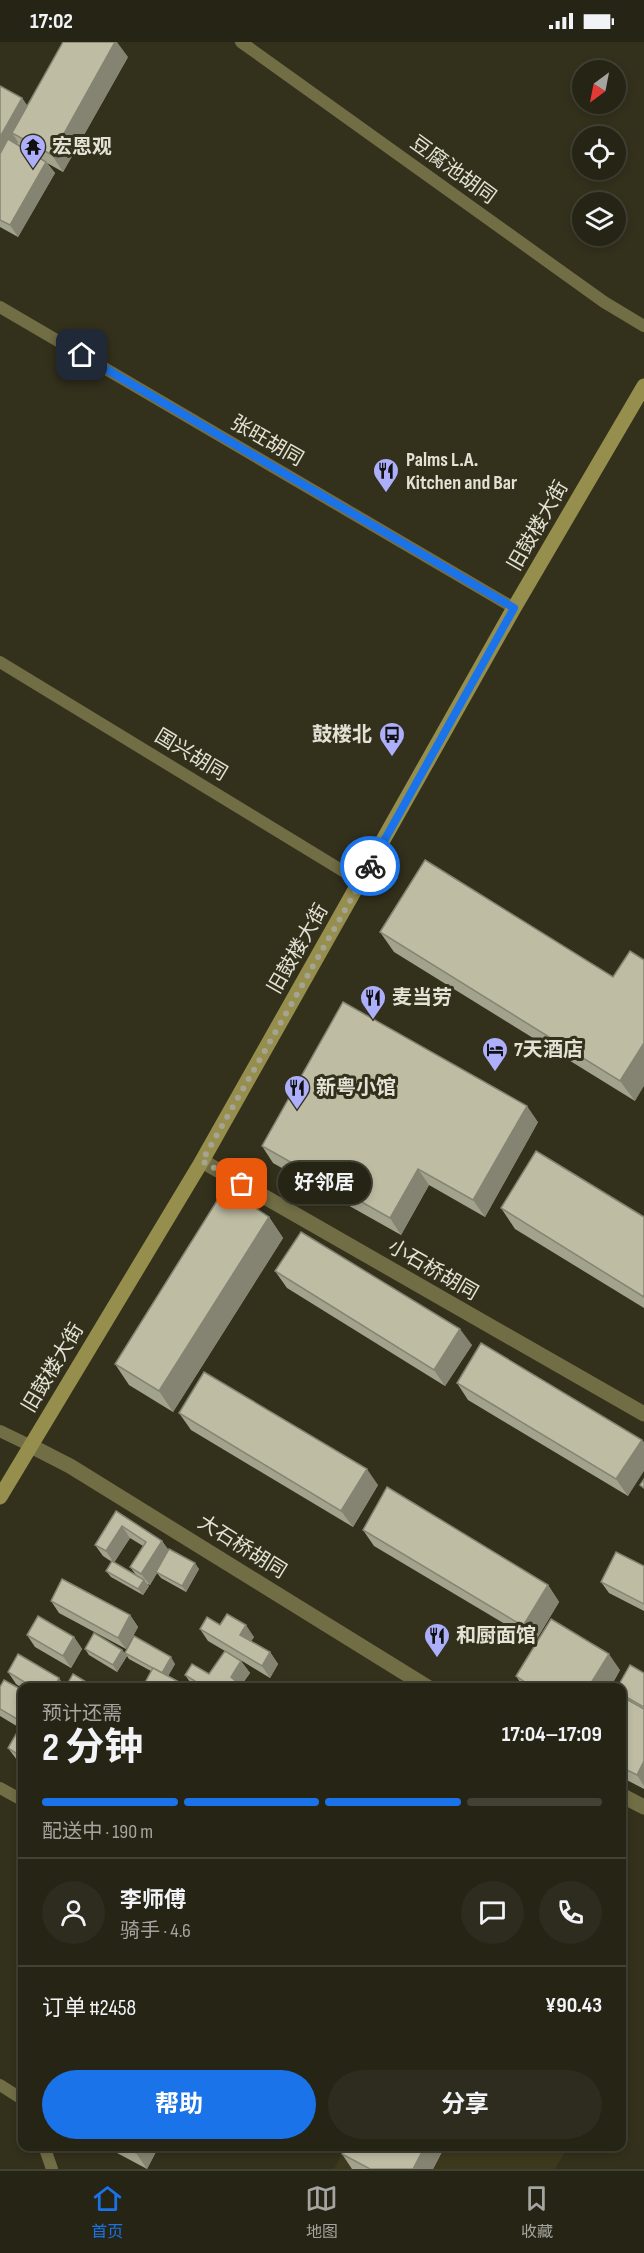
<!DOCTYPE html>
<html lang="zh">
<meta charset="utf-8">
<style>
body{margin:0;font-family:"Sofia Sans Condensed","Noto Sans SC",sans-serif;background:#2e2c1e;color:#f1f3f6;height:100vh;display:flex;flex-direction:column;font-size:22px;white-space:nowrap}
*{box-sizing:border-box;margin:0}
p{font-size:20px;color:#a4a4a0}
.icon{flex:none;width:33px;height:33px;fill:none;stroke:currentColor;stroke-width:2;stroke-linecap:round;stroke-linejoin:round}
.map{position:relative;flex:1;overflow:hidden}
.drawer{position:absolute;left:18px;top:1641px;width:608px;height:468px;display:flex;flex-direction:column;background:#262415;border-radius:12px;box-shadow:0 3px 9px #0003,0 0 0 2px #424134}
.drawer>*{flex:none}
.needle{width:39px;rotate:212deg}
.fabs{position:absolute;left:572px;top:18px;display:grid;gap:12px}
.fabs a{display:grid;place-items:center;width:54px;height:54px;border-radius:50%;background:#262415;box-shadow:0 3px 9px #0003,0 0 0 2px #424134;font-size:30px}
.pin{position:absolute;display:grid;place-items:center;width:51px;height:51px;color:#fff;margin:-26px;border-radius:12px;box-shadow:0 3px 9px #0006}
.courier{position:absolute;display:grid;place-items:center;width:60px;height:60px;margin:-30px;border:4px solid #1a73e8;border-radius:50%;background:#fff;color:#222;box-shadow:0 2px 8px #0007}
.bubble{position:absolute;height:42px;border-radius:21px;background:#262415;box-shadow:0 3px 9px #0003,0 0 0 2px #424134;font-size:20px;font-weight:700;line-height:42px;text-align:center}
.summary em{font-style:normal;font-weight:700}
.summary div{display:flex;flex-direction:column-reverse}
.summary{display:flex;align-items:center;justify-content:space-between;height:102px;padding:0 24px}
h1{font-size:39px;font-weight:700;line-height:45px}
.bar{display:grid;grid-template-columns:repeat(4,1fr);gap:9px 6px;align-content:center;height:72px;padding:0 24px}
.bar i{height:8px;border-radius:4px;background:#424134}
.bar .current{background:#1a73e8}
.bar p{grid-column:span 4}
.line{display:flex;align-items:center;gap:15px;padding:0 24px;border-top:2px solid #424134}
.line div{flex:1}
.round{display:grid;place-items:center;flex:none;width:63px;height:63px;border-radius:32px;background:#2e2c1e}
.action{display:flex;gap:12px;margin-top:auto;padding:12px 24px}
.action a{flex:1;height:69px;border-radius:36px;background:#1a73e8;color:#fff;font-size:24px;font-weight:700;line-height:69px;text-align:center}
.action a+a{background:#2e2c1e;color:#f1f3f6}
.status{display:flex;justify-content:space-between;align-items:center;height:42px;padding:0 30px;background:#262415;direction:ltr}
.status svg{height:16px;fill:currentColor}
.dock{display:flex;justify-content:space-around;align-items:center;height:84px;border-top:2px solid #424134;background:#262415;font-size:16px;color:#a4a4a0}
.dock a{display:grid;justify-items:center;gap:3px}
.dock .current{color:#1a73e8}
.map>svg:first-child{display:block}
</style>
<div class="status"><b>17:02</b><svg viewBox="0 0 49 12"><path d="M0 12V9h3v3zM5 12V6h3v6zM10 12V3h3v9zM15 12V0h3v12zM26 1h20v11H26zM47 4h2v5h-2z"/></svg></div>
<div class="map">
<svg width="644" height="2127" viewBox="0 0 644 2127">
<rect width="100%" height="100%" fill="#33301c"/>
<polygon fill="#3d391d" points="346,2105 568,2105 555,2127 334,2127"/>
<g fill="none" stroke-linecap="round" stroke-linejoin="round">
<g stroke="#716d45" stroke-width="12">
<polyline points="241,0 604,260 644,284"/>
<polyline points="0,265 514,566"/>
<polyline points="0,620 361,840"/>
<polyline points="0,1389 31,1404"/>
<polyline points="0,1746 22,1758"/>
<polyline points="0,2043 22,2057"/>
<polyline points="44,2104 52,2127"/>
</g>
<g stroke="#716d45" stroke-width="15">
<polyline points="202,1119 644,1372"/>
<polyline points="31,1404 70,1424 429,1646"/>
<polyline points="621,1753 644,1765"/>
</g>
<polyline stroke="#968e4d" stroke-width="15" points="0,1455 202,1119 514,566 644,344"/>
</g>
<g fill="#a3a28c" fill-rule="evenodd">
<polygon points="128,15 63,130 47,121 55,131 18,195 0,185 0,44 22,56 27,64"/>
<polygon points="380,890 613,935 635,1059 394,910"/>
<polygon points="538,1080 485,1175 429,1143 401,1193 273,1121 262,1104"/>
<polygon points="501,1166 644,1175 644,1266 515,1187"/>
<polygon points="269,1175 283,1196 173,1370 129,1343 115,1322"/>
<polygon points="275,1229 472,1303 445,1344 287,1246"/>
<polygon points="457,1341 644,1400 628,1454 468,1358"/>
<polygon points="179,1371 378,1443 353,1485 191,1388"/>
<path d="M116,1469L162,1499L168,1508L199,1527L186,1550L161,1536L157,1531L150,1543L147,1542L149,1544L143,1553L111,1535L106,1529L112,1520L103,1514L95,1503ZM130,1496L143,1504L130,1525L136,1533L114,1520Z"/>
<polygon points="363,1488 548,1543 559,1560 535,1600 374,1504"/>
<polygon points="644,1524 644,1569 609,1551 601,1540"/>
<polygon points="51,1559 130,1573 138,1585 126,1607 59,1571"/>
<polygon points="220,1583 254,1595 251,1599 270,1610 278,1622 270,1636 229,1611 241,1619 250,1631 240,1645 241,1646 195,1646 193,1644 185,1633 209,1632 225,1609 208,1599 200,1587"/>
<polygon points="27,1593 74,1595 82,1607 71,1626 35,1605"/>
<polygon points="85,1607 122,1608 127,1614 117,1630 89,1613"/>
<polygon points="125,1611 175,1622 168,1634 151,1629 129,1617"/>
<polygon points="620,1628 610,1646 524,1646 516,1634"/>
<polygon points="8,1630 66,1644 96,1646 22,1646 16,1642"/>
<polygon points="644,1631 644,1747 621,1735 621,1646"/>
<polygon points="0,1645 22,1648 22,1724 20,1722 8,1706 20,1686 0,1674"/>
<polygon points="104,2104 159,2104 147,2127"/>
<polygon points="445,2104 433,2127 352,2127 342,2112"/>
</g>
<g fill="#858472">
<polygon points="115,0 117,0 128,15 63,130 52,113"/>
<polygon points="22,56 34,73 12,91 18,100 0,132 0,95"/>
<polygon points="46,120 55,131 18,195 10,183"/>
<polygon points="644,1001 644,1044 635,1059 620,1039"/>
<polygon points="527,1064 538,1080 485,1175 473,1158"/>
<polygon points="418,1127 429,1143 401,1193 390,1176"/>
<polygon points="269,1175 283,1196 173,1370 159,1349"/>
<polygon points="460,1287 472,1303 445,1344 434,1328"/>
<polygon points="642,1398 644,1400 644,1429 628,1454 616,1437"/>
<polygon points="367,1427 378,1443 353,1485 341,1469"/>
<polygon points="122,1484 130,1496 114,1521 106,1509"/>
<polygon points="162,1499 171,1511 156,1530 157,1531 150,1543 141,1532"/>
<polygon points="195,1521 199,1527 186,1550 182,1544"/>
<polygon points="144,1538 149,1544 143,1553 138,1547"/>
<polygon points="548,1543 559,1560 535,1600 523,1584"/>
<polygon points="130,1573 138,1585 126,1607 118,1596"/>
<polygon points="246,1583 254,1595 248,1604 240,1593"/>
<polygon points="74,1595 82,1607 71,1626 63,1614"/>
<polygon points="122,1608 127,1614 117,1630 113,1623"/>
<polygon points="270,1610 278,1622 270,1636 262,1624"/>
<polygon points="609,1612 620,1628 610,1646 588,1646"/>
<polygon points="171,1615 175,1622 166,1638 162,1632"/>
<polygon points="241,1619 250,1631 240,1645 241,1646 235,1646 231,1635"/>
<polygon points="59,1636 66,1646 54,1646"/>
<polygon points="644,1719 644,1744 637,1733"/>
<polygon points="139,2104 159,2104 147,2127 136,2111"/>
<polygon points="425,2104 445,2104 433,2127 413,2127"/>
</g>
<g fill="#bebca3" stroke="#858472" stroke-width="1.5">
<polygon points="63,0 115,0 52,113 12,91"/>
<polygon points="0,44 22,56 0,95"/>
<polygon points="8,97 46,120 10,183 0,178 0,112"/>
<polygon points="425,818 613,935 630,909 644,918 644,1001 620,1039 380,890"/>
<polygon points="343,960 527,1064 473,1158 418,1127 390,1176 262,1104"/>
<polygon points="536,1109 644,1175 644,1255 501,1166"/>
<polygon points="225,1146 269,1175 159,1349 115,1322"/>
<polygon points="301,1190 460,1287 434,1328 275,1229"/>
<polygon points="481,1301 642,1398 616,1437 457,1341"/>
<polygon points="204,1330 367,1427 341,1469 179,1371"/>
<polygon points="644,1437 644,1446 640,1443"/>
<polygon points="387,1445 548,1543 523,1584 363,1488"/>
<polygon points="116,1469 162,1499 141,1532 130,1525 146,1500 122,1484 106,1509 95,1503"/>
<polygon points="169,1507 195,1521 182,1544 156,1530"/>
<polygon points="616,1510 644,1524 644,1562 601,1540"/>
<polygon points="112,1519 144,1538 138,1547 106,1529"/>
<polygon points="62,1537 130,1573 118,1596 51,1559"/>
<polygon points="227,1572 246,1583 240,1593 270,1610 262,1624 200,1587 207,1575 220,1583"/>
<polygon points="38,1574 74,1595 63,1614 27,1593"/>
<polygon points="551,1577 609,1612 588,1646 534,1646 516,1634"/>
<polygon points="94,1591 122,1608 113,1623 85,1607"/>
<polygon points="134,1594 171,1615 162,1631 125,1611"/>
<polygon points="225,1609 241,1619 231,1635 238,1641 235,1646 213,1646 210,1643 208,1646 206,1646 185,1633 192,1622 209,1632"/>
<polygon points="18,1612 59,1636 54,1646 34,1646 8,1630"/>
<polygon points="630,1623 644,1631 644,1665 621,1652 621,1646 617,1646"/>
<polygon points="153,1626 181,1641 178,1646 142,1646"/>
<polygon points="73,1632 96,1646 65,1646"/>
<polygon points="4,1638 22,1648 22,1680 0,1667 0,1645"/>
<polygon points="621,1654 644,1667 644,1719 637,1733 621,1725"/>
<polygon points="22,1682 22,1715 8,1706"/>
<polygon points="124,2104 139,2104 136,2111"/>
<polygon points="346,2104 425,2104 413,2127 370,2127 342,2112"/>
</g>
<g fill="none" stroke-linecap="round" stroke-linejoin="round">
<polyline stroke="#a5a494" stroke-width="6" stroke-dasharray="0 10.8" points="242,1142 202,1119 370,824"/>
<polyline stroke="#1a73e8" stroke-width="8" points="82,313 514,566 370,824"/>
</g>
<defs>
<symbol id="temple-pin" viewBox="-11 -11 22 30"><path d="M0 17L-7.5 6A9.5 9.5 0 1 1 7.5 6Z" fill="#adaffb" stroke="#33301c"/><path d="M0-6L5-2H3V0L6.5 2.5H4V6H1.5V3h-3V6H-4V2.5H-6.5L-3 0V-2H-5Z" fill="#111"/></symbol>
<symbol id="restaurant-pin" viewBox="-11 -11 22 30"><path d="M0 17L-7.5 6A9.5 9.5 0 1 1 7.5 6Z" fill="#adaffb" stroke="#33301c"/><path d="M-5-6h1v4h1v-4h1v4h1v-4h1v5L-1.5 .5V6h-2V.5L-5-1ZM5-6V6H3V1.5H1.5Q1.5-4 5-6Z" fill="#111"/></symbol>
<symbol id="bus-pin" viewBox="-11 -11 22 30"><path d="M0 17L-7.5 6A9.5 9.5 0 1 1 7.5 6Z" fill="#adaffb" stroke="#33301c"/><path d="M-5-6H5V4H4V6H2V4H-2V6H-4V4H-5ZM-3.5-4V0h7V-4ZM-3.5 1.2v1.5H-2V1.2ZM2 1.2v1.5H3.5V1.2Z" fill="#111"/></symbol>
<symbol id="hotel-pin" viewBox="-11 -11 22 30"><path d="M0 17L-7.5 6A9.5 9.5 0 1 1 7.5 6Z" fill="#adaffb" stroke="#33301c"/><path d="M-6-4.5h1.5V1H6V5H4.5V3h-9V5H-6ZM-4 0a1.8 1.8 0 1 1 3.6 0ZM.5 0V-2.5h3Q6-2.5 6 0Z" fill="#111"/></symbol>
</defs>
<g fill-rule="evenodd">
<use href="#temple-pin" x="18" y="90" width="30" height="40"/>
<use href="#restaurant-pin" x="371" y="414" width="30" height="40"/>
<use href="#bus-pin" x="377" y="678" width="30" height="40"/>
<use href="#restaurant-pin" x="358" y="941" width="30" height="40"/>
<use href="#hotel-pin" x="480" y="993" width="30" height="40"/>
<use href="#restaurant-pin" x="282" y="1031" width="30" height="40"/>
<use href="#restaurant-pin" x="422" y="1579" width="30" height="40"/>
</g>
<g text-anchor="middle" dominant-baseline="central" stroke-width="6" stroke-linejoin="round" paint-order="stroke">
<g font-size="20" font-weight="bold" fill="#e3e2d5" stroke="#33301c" text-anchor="start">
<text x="52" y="105">宏恩观</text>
<text x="406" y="418">Palms L.A.<tspan x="406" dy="23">Kitchen and Bar</tspan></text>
<text x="372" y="693" text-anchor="end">鼓楼北</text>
<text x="392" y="956">麦当劳</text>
<text x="514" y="1008">7天酒店</text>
<text x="316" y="1046">新粤小馆</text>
<text x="456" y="1594">和厨面馆</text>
</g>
<g font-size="20" fill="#e3e2d5" stroke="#33301c">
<text transform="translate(453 128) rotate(36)">豆腐池胡同</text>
<text transform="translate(267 399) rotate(30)">张旺胡同</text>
<text transform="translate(538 484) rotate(-60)">旧鼓楼大街</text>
<text transform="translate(191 713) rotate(31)">国兴胡同</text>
<text transform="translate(298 907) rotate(-60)">旧鼓楼大街</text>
<text transform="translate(433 1228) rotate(30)">小石桥胡同</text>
<text transform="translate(53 1326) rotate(-59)">旧鼓楼大街</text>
<text transform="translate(242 1505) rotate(32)">大石桥胡同</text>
</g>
</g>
</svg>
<div class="fabs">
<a><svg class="needle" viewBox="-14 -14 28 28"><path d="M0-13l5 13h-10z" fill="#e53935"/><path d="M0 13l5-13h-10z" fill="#a4a4a0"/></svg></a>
<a><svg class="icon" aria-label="locate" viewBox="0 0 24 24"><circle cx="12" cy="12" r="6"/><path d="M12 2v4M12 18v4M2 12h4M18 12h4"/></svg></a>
<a><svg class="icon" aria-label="layers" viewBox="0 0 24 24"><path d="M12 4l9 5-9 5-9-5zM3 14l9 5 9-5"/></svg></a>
</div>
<div class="pin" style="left:242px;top:1142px;background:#ea580c"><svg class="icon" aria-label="bag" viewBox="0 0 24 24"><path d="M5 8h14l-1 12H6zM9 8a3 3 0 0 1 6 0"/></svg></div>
<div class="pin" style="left:82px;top:313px;background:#1f2937"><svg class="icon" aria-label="home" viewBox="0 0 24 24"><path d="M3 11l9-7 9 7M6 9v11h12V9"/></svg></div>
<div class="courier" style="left:370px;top:824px"><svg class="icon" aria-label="bike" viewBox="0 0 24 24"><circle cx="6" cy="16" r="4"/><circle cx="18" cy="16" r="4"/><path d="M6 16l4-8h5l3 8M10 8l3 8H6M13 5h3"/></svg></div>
<div class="bubble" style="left:278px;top:1120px;width:93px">好邻居</div>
<section class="drawer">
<div class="summary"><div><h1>2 分钟</h1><p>预计还需</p></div><em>17:04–17:09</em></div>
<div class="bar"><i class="current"></i><i class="current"></i><i class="current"></i><i></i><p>配送中 · 190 m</p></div>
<div class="line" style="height:108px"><a class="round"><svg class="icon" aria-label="person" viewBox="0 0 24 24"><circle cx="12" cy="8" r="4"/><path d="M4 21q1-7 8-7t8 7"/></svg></a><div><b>李师傅</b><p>骑手 · 4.6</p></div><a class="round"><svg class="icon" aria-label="chat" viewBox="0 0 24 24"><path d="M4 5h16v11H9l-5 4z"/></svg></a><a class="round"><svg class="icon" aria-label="phone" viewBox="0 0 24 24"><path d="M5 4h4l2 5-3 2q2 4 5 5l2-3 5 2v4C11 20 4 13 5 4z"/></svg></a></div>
<div class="line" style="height:78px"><div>订单 #2458</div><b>¥90.43</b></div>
<div class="action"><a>帮助</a><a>分享</a></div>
</section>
</div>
<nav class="dock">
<a class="current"><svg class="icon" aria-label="home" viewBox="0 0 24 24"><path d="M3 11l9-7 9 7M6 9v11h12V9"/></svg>首页</a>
<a><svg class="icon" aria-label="map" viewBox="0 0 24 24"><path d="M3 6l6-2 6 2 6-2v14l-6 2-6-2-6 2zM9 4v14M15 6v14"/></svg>地图</a>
<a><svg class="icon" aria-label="saved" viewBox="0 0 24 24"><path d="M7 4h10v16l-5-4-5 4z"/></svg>收藏</a>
</nav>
